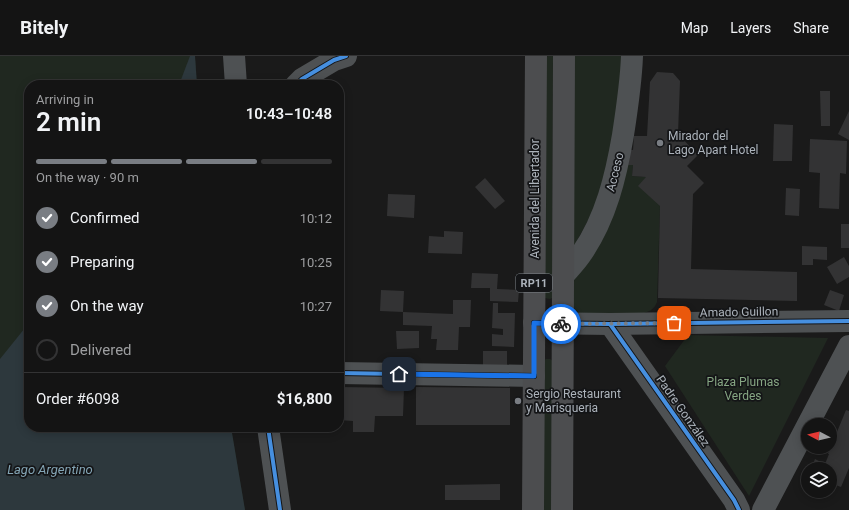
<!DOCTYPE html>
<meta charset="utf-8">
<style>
body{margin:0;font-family:Roboto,sans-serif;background:#1d1d1d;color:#f1f3f6;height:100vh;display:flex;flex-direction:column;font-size:15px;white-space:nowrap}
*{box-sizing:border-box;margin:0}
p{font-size:13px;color:#9d9ea0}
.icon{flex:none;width:22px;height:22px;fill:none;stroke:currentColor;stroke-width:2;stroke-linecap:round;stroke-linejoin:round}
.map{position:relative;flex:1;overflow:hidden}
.sheet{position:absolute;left:24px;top:24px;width:320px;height:352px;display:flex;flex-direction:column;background:#141414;border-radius:16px;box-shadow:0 2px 10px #0003,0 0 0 1px #333334}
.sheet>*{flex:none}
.needle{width:26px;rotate:277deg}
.tools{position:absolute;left:801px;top:362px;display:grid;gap:8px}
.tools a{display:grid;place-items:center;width:36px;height:36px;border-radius:50%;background:#141414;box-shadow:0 2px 10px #0003,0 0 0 1px #333334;font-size:20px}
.pin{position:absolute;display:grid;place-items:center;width:34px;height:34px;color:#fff;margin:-17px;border-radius:8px;box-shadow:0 2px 6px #0006}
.courier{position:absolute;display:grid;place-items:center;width:40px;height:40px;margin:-20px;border:3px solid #1a73e8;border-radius:50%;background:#fff;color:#222;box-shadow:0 1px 5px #0007}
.overview em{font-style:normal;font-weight:600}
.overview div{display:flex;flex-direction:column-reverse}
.overview{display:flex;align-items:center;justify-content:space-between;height:68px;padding:0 12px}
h1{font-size:26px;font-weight:600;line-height:30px}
.bar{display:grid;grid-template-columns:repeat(4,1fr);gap:6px 4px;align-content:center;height:48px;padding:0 12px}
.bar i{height:5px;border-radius:3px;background:#333334}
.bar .on{background:#797d83}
.bar p{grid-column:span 4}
.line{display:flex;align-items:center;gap:10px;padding:0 12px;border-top:1px solid #333334}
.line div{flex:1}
ol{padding:0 12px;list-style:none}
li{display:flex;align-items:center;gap:12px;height:44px}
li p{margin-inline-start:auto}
li .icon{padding:4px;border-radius:50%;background:#797d83;color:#fff;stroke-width:4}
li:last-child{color:#9d9ea0}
li i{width:22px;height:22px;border:2px solid #333334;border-radius:50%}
header{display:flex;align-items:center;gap:24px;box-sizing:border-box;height:56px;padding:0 20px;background:#141414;border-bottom:1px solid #333334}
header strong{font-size:19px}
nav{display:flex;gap:22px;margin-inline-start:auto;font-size:14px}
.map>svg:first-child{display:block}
</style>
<header>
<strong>Bitely</strong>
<nav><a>Map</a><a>Layers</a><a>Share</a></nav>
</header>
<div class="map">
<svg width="849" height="454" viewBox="0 0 849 454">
<rect width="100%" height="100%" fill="#1a1a1a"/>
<g fill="#202820">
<polygon points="0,0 195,0 197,29 29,29 29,371 231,371 245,454 0,454"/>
<polygon points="548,0 553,0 552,242 550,243 545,242 546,1"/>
<polygon points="573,0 621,0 622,22 607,129 571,196"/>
<path d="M624,109H633L632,120L646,121L660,150L657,246C655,252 651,255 644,257L582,258C568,252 571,243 570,229Z"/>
<polygon points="688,279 828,282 749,440 665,310"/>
<polygon points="546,303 550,303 553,305 554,454 542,454 543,305"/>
</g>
<g fill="#2d383d">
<polygon points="190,0 195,0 197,29 179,29"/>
<polygon points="29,267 29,371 231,371 245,454 0,454 0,303"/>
</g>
<g fill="#333334">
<polygon points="657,16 673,17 680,25 678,78 698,99 687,110 704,127 693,138 691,213 797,216 797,245 658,242 660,150 638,130 646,121 632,120 633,109 624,109 625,93 633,94 634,80 647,80 650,26"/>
<polygon points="820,35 830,35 830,70 821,70"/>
<polygon points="849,55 849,84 838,78"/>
<polygon points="774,68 793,69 792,105 773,105"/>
<polygon points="810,83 847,85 846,118 840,117 839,153 819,152 820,117 809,116"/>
<polygon points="485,122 505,145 495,153 475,131"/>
<polygon points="786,132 800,133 799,160 785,159"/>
<polygon points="388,138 415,139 414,162 387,160"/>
<rect x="841" y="168" width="8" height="24"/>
<polygon points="444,175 463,176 462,198 428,197 429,180 444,181"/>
<polygon points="802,190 827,191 827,204 813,203 813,209 802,209"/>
<polygon points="844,201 849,210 849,221 837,228 827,211"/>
<polygon points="472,217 498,218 497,233 519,234 518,246 490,245 490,232 471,232"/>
<polygon points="381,234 404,235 403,256 453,258 453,244 471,244 470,271 459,271 458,294 436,294 437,283 431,283 432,270 403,269 403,256 380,255"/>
<polygon points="830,234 844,239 839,255 824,249"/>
<polygon points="493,247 498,247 498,257 515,257 514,291 492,290 492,278 503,279 503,273 492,272"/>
<polygon points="396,275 419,275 419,292 397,293"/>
<polygon points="483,295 507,295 507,312 483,311"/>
<polygon points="339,331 404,332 403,360 375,360 374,376 353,376 353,365 339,364"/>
<polygon points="416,331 510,332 510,369 416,369"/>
<polygon points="846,354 849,355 849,412 841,431 830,427 830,413 811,413 815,403 825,408 829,398 828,398"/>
<polygon points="500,428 500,444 445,444 445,429"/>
</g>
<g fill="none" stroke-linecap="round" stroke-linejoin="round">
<g stroke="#4e5153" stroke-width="22">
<polyline points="234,0 236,29"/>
<polyline points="296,29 302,23 334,4 346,0"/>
<path d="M563,220C569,213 577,205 582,197C606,162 616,120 623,79C627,53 631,27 632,0"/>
<polyline points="534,267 610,268 849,265"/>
<polyline points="610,268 734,444 739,454"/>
<polyline points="339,317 534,320"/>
<polyline points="268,371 280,454"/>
<polyline points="763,454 849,290"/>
</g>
<g stroke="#4c4d4f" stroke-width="22">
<polyline points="533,454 536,0"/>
<polyline points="562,454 564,0"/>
</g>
<defs>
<g id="cycleway">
<polyline points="296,29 302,23 334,4 346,0"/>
<polyline points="534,267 610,268 849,265"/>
<polyline points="610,268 734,444 739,454"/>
<polyline points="339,317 534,320"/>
<polyline points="268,371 280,454"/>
</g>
</defs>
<use href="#cycleway" stroke="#141517" stroke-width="6"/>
<use href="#cycleway" stroke="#468fdf" stroke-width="4"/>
</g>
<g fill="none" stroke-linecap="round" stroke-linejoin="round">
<polyline stroke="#797d83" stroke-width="4" stroke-dasharray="0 7.2" points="561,268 674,267"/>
<polyline stroke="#1a73e8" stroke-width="5" points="399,318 534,320 534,267 561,268"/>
</g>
<g fill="#797d83" stroke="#141517" stroke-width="1.5">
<circle cx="660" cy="87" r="4"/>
<circle cx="518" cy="345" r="4"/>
</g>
<g text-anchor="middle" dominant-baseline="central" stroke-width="3.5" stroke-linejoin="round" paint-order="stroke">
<rect fill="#141517" stroke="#7e848a" stroke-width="1" x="516" y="218" width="36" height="18" rx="3"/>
<g font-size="11" font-weight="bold" fill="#acb3bb">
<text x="534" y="227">RP11</text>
</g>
<g font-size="12" fill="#acb3bb" stroke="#141517" text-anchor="start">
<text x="668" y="80">Mirador del<tspan x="668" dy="14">Lago Apart Hotel</tspan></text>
<text x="526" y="338">Sergio Restaurant<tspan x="526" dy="14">y Marisqueria</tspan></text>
</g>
<g font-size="12" fill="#acb3bb" stroke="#141517">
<text transform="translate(615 116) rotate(-76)">Acceso</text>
<text transform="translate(535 143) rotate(-90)">Avenida del Libertador</text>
<text transform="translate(739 256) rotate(-1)">Amado Guillon</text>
<text transform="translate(683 355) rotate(55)">Padre González</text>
</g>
<g font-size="12" fill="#86a683" stroke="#141517">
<text x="743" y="326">Plaza Plumas<tspan x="743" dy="14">Verdes</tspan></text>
</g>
<g font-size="13" font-style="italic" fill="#84a5b5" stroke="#141517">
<text x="50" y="413">Lago Argentino</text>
</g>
</g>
</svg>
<div class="tools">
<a><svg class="needle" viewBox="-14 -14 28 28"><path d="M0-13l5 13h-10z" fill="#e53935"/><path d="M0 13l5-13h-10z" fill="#9d9ea0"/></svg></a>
<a><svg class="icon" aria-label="layers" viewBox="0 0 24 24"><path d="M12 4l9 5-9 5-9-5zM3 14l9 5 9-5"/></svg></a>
</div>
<div class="pin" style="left:674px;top:267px;background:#ea580c"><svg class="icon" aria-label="bag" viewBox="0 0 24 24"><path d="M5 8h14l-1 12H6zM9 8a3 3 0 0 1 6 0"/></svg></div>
<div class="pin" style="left:399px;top:318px;background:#1f2937"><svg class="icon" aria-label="home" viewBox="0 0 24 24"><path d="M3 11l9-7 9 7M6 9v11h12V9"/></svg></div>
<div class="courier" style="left:561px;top:268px"><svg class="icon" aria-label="bike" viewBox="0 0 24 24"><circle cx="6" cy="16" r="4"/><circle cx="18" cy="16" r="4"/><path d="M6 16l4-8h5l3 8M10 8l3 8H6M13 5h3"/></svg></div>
<section class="sheet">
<div class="overview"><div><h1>2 min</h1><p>Arriving in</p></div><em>10:43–10:48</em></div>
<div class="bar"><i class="on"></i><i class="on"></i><i class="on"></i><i></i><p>On the way · 90 m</p></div>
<ol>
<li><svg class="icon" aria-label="check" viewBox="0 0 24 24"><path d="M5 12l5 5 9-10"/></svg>Confirmed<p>10:12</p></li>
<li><svg class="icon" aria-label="check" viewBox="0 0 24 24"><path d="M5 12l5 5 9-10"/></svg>Preparing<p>10:25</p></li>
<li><svg class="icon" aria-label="check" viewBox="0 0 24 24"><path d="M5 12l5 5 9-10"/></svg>On the way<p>10:27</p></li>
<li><i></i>Delivered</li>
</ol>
<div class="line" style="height:52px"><div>Order #6098</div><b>$16,800</b></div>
</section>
</div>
